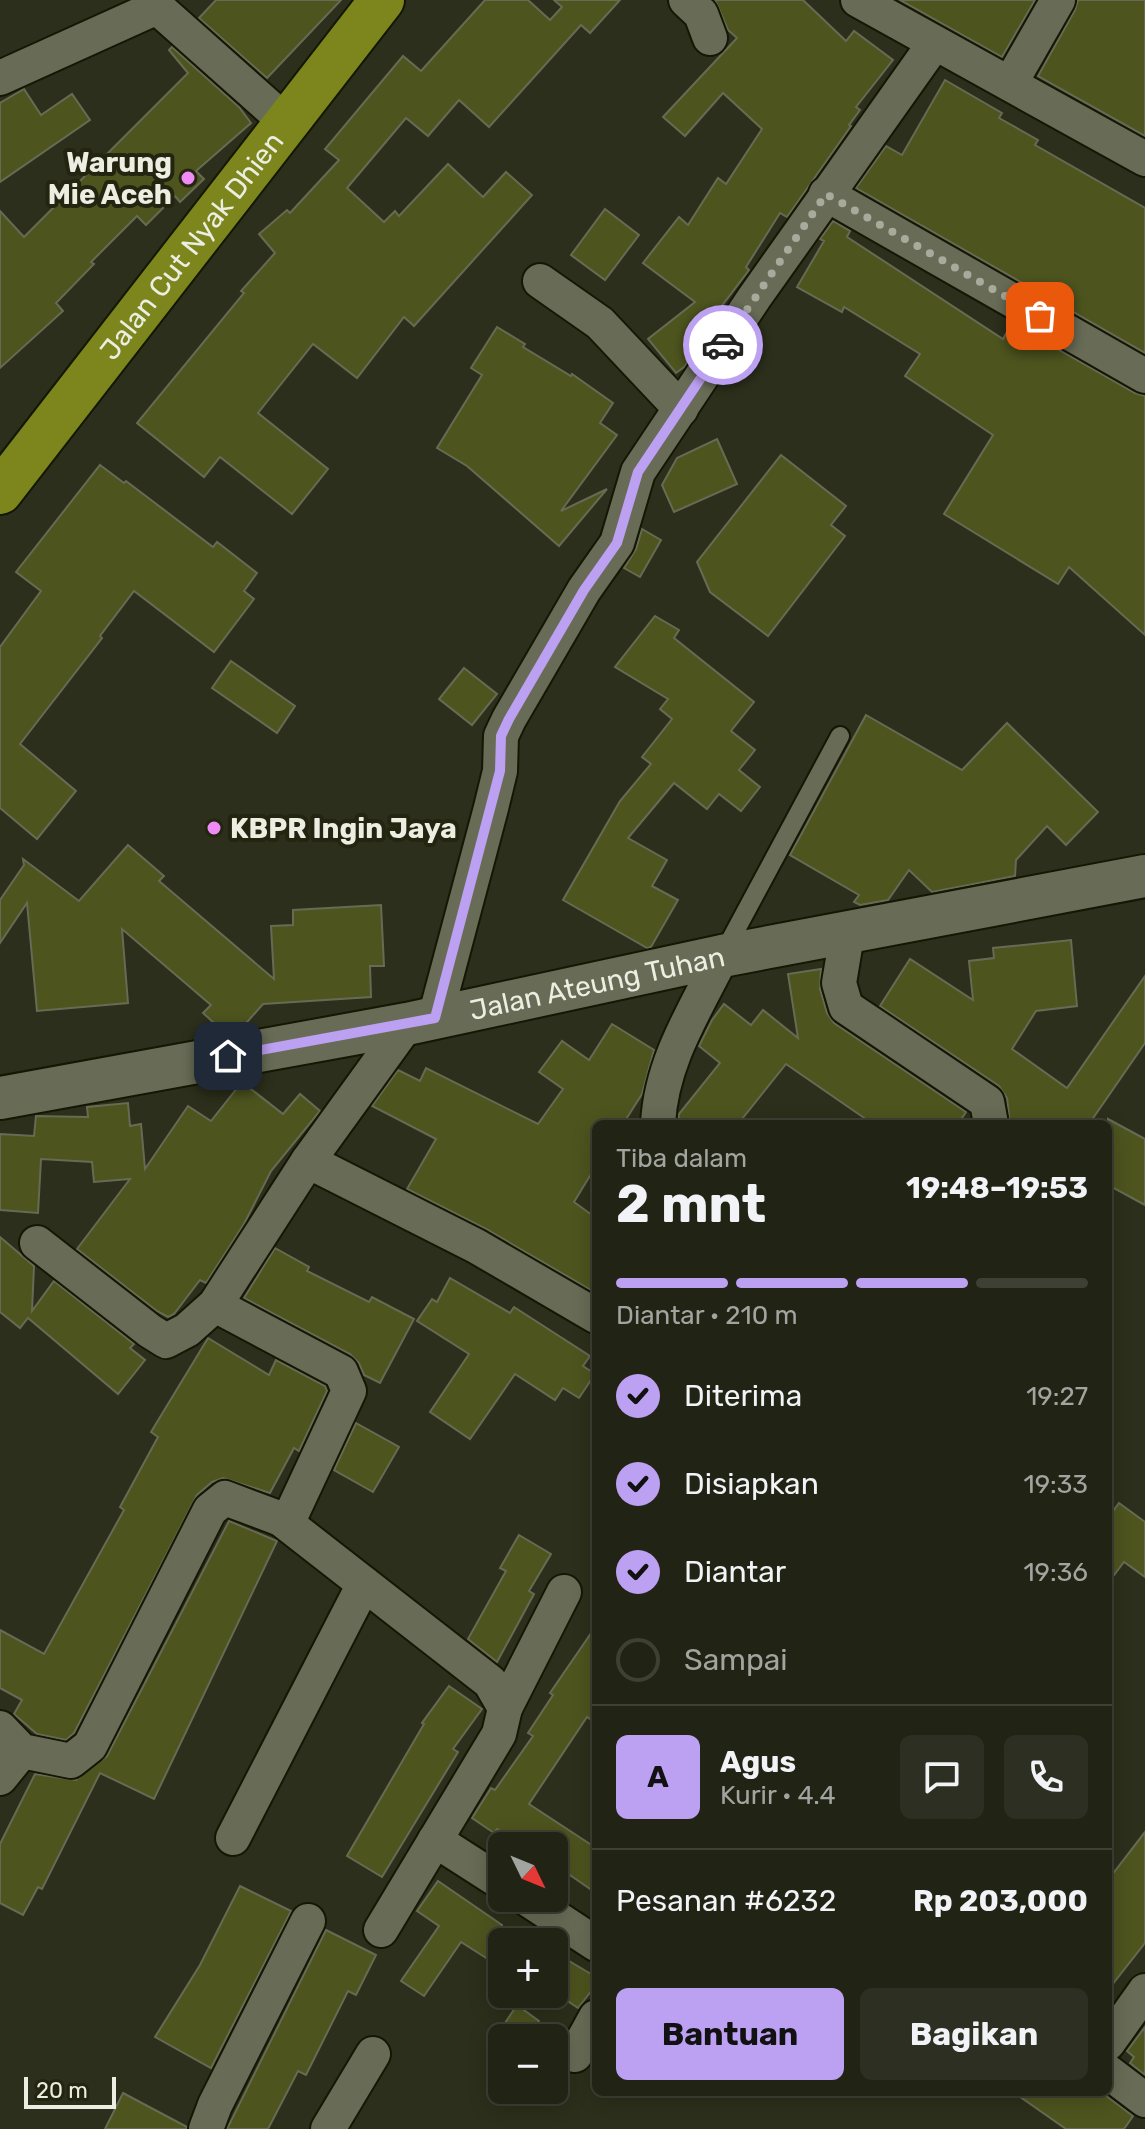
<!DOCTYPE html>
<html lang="id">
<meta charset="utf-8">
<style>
body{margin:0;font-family:Rubik,sans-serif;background:#2d2f22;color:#f1f3f6;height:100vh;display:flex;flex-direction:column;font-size:30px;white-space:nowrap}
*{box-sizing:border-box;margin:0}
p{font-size:26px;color:#a2a4a0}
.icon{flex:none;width:44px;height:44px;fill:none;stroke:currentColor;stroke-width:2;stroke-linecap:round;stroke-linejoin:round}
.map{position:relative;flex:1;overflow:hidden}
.side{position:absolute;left:592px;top:1120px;width:520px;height:976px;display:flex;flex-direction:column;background:#212314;border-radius:12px;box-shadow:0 4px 20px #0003,0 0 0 2px #3e4034}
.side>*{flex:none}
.needle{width:52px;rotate:133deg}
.buttons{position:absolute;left:488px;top:1832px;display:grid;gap:16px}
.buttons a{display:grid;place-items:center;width:80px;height:80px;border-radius:12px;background:#212314;box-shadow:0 4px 20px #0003,0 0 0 2px #3e4034;font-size:40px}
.scale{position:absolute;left:24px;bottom:20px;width:92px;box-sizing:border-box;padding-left:8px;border:4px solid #ebeee1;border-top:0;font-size:22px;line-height:28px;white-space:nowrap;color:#ebeee1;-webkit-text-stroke:6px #232511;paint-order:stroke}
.pin{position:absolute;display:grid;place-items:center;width:68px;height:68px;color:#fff;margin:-34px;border-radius:16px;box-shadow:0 4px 12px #0006}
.courier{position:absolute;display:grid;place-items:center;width:80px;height:80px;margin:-40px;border:6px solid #bca0f2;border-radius:50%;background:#fff;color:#222;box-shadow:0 2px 10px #0007}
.summary em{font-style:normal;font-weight:700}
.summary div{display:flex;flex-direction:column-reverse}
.summary{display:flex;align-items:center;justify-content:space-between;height:136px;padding:0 24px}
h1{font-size:52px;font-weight:700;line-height:60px}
.bar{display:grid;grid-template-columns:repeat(4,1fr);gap:12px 8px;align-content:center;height:96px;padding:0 24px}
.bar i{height:10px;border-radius:6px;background:#3e4034}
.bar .current{background:#bca0f2}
.bar p{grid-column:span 4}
.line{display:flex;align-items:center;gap:20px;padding:0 24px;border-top:2px solid #3e4034}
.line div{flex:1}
.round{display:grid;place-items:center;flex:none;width:84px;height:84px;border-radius:12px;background:#2d2f22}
ol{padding:0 24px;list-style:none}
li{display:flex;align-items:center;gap:24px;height:88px}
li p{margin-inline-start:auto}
li .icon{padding:8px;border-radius:50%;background:#bca0f2;color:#111;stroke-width:4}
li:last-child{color:#a2a4a0}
li i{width:44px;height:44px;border:4px solid #3e4034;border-radius:50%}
.cta{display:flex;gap:16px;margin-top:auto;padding:16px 24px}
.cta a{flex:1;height:92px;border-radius:12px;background:#bca0f2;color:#111;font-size:32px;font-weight:700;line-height:92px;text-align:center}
.cta a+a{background:#2d2f22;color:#f1f3f6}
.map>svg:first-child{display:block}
</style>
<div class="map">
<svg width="1145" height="2129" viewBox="0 0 1145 2129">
<rect width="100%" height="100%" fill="#2c2f1b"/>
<g fill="#4d541e" stroke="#676b54" stroke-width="2">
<polygon points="216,0 341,0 267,78 199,18"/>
<polygon points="485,0 528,0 550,20 562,7 554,0 620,0 590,33 581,25 489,127 459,100 428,136 406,118 347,188 384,222 395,211 399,216 448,164 483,197 506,172 532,195 414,326 404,317 357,378 313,344 258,413 328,469 292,514 220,457 204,477 137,423 244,293 241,291 275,253 259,234 287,210 290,213 339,160 325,149 403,56 421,71"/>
<polygon points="715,0 803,0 846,41 854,31 893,60 856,107 860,110 849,125 851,126 787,217 780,213 746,267 749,270 705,328 708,331 684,367 676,373 648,339 695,302 643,263 679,217 688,225 718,178 726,184 762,129 723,93 685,136 663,117 737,38 728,30"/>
<polygon points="900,0 1035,0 1002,57"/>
<polygon points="1078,0 1145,0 1145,136 1038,76 1075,10"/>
<polygon points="172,47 239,107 251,123 196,171 204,179 180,202 175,196 146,225 137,216 91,262 94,264 56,303 63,311 0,368 0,211 24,237 188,73 169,50"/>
<polygon points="945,80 1002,113 999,118 1038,140 1035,145 1145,208 1145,353 856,188 886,146 902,155"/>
<polygon points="24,89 41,115 72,94 90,120 0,182 0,103"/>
<polygon points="605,209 639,235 605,280 571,255"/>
<polygon points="833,221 850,231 847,237 1003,339 1012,323 1135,393 1145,396 1145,635 1069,567 1058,584 944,514 993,435 905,376 920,354 844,307 842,312 797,287 824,241 820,239"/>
<polygon points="497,327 525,344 523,347 571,376 572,374 613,403 600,423 617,435 561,511 607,489 559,546 467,466 437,448 482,375 471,368"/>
<polygon points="717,439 737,484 674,512 662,485 677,458"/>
<polygon points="781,455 846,506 831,525 845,536 768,636 710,592 697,562"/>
<polygon points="100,465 124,483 126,481 213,547 217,542 257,573 244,591 254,599 214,652 134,591 100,636 102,638 20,744 76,791 37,839 0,808 0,647 41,591 16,572"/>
<polygon points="642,529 661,540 640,577 624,568 636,549"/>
<polygon points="655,616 679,630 674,638 754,702 731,731 755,750 739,770 760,787 741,811 719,794 707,809 674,783 628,838 667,860 652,886 678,900 651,947 647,948 563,900 620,801 651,764 642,757 672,719 660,709 668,699 615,667"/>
<polygon points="231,661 295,706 277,733 212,688"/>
<polygon points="464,668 497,694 472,725 439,699"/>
<polygon points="866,715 962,770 1007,723 1098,812 1066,845 1047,826 1016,860 1015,876 932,892 909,870 888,900 860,905 854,902 859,895 790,855"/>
<polygon points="128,845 164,876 159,881 274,979 271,926 293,925 293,910 381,905 384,966 370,966 371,997 263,1004 240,1030 225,1033 203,1013 211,1005 122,929 128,1003 37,1011 27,903 0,943 0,900 24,865 23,859 79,901"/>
<polygon points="1071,940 1077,1006 1036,1011 1012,1049 1067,1088 1145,976 1145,1043 1089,1124 1010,1124 1007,1098 999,1086 880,1006 910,959 973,1000 969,961 994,958 993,948"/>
<polygon points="821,969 820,989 827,1013 834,1023 966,1112 958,1124 873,1124 786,1064 738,1124 678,1124 679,1114 720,1063 699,1046 712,1020 724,1004 751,1025 763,1010 798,1038 788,974"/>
<polygon points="612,1024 654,1050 642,1094 623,1124 596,1124 596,1166 574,1202 596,1218 596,1293 486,1229 407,1189 436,1139 372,1106 398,1070 420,1081 426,1068 538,1124 563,1089 539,1072 562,1041 589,1060"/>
<polygon points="242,1082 283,1114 300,1094 320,1111 271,1171 244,1224 206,1283 200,1280 174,1314 168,1317 157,1311 77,1249 130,1179 94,1182 92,1162 41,1159 38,1213 0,1210 0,1134 34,1136 36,1116 88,1117 87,1107 128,1103 130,1126 141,1124 145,1169 188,1106 211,1121"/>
<polygon points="1108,1119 1145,1139 1145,1205 1108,1185"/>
<polygon points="0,1237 34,1266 32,1311 54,1281 134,1344 130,1348 145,1360 118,1394 28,1318 20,1328 0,1312"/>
<polygon points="275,1248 309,1267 307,1271 369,1302 372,1297 414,1319 380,1383 364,1375 359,1363 350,1354 244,1298"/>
<polygon points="450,1278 510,1313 514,1307 590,1356 583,1366 595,1374 579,1398 563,1388 555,1400 515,1374 470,1439 430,1412 469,1354 417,1321 432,1299 437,1302"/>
<polygon points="208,1338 269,1375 276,1360 325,1386 327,1391 299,1451 294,1448 270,1493 223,1478 212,1482 197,1495 74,1733 66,1740 37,1734 14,1714 22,1700 0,1688 0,1630 44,1654 124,1510 120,1507 158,1437 151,1432"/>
<polygon points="356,1423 399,1447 373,1492 334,1470"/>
<polygon points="1119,1503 1145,1522 1145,1577 1124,1562 1108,1583 1108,1518"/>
<polygon points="229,1521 277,1541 154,1799 100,1773 42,1889 38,1887 23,1915 0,1903 0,1844 35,1774 76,1780 107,1756"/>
<polygon points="519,1535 551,1554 529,1591 534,1594 497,1662 468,1639 506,1571 500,1568"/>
<polygon points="596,1626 596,1723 587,1717 529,1804 596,1848 596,1893 554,1864 554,1846 521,1846 497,1829 494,1833 472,1818 491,1788 495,1790 533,1736 528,1733 553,1695 550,1693"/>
<polygon points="449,1686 482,1709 453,1749 458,1752 382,1877 347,1856 424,1724 422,1723"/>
<polygon points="1145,1832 1145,1943 1108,1990 1108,1880"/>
<polygon points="438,1881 502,1925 502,1968 461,1942 424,1996 401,1981 439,1926 417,1911"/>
<polygon points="240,1886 291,1911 211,2068 155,2037 200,1965"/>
<polygon points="326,1930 376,1955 356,1995 348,1991 306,2075 298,2071 268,2129 227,2129"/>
<polygon points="554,1952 596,1977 596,1985 578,2008 554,1992"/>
<polygon points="517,2005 539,2021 528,2038 495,2038"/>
<polygon points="1145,2027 1145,2075 1130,2063 1134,2057 1127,2051"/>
<polygon points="1013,2092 1101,2092 1133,2116 1124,2129 1066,2129"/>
<polygon points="123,2093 187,2127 186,2129 105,2129"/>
</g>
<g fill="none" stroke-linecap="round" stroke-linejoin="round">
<defs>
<polyline id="service" points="724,952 840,736"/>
<g id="minor">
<polyline points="149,0 286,122"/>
<polyline points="686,0 701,14 710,38"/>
<polyline points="858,0 1145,159"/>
<polyline points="0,78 155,8"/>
<polyline points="1011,82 1058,0"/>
<polyline points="826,194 1145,376"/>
<polyline points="540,281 600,323 681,409"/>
<polyline points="847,935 839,983 846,1007 987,1102 991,1124"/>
<polyline points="435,1018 491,808 500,771 501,736 509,719 584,590 617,543 638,472 754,298 934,44"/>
<path d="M658,1124C661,1062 695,1010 722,956"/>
<polyline points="308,1161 476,1246 596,1316"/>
<polyline points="37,1243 150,1331 166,1341 187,1330 215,1305 308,1161 407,1024"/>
<polyline points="281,1519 490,1682 505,1708 499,1734 381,1930"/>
<polyline points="505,1708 564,1592"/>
<polyline points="0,1728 22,1751 71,1761 90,1746 210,1510 225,1498 281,1519 292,1513 349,1391 341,1372 215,1305"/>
<polyline points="0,1778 22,1751"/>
<polyline points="233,1838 364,1584"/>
<polyline points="435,1840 502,1883"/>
<polyline points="526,1898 596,1944"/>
<polyline points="1108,2043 1145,1991"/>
<polyline points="575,2055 596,2017"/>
<polyline points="1108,2072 1145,2100"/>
<polyline points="206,2129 215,2105 308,1921"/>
<polyline points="328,2129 373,2054"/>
</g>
<g id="tertiary">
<path id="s1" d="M0,1098L407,1024L722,956L1145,876"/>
</g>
<g id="trunk">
<path id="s2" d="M0,492L382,0"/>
</g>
</defs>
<use href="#service" stroke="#151705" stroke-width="22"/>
<use href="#minor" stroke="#151705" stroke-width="38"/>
<use href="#tertiary" stroke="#151705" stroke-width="46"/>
<use href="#trunk" stroke="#151705" stroke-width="48"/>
<use href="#service" stroke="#686c56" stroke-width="18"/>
<use href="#minor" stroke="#686c56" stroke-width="34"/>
<use href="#tertiary" stroke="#686c56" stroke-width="42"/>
<use href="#trunk" stroke="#7c861d" stroke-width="44"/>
</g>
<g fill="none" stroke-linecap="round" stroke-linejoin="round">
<polyline stroke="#a8ab9c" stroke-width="8" stroke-dasharray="0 14.4" points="723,345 826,194 1040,316"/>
<polyline stroke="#bca0f2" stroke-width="10" points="228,1056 435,1018 500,771 501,736 509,719 584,590 617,543 638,472 723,345"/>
</g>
<g fill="#f08bf5" stroke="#232511" stroke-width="3">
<circle cx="188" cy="178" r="8"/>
<circle cx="214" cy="828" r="8"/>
</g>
<g text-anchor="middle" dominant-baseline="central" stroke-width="8" stroke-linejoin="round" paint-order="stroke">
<g font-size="28" font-weight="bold" fill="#ebeee1" stroke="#232511" text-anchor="end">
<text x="172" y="162">Warung<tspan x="172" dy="32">Mie Aceh</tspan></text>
<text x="230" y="828" text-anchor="start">KBPR Ingin Jaya</text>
</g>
<g font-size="28" fill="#ebeee1" stroke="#232511">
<text stroke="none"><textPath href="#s2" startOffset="312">Jalan Cut Nyak Dhien</textPath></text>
<text stroke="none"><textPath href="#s1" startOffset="608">Jalan Ateung Tuhan</textPath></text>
</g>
</g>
</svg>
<div class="buttons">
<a><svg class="needle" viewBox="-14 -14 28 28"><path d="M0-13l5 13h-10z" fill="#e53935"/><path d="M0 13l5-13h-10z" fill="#a2a4a0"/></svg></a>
<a>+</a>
<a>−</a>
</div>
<div class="scale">20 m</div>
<div class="pin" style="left:1040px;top:316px;background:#ea580c"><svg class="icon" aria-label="bag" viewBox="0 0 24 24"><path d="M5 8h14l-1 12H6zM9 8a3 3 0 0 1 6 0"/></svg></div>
<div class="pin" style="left:228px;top:1056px;background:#1f2937"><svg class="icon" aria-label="home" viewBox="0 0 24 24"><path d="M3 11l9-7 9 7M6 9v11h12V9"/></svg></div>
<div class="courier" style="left:723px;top:345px"><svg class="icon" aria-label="car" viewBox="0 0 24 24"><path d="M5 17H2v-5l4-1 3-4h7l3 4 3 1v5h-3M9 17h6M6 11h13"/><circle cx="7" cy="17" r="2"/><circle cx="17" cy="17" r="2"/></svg></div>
<section class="side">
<div class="summary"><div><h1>2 mnt</h1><p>Tiba dalam</p></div><em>19:48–19:53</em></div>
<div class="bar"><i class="current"></i><i class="current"></i><i class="current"></i><i></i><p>Diantar · 210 m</p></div>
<ol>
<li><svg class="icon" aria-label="check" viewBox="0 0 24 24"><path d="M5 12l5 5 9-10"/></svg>Diterima<p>19:27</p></li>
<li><svg class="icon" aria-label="check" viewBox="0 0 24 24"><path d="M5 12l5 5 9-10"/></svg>Disiapkan<p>19:33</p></li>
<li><svg class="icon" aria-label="check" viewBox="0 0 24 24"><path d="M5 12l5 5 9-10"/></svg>Diantar<p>19:36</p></li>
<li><i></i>Sampai</li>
</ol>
<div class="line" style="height:144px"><b class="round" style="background:#bca0f2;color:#111">A</b><div><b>Agus</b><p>Kurir · 4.4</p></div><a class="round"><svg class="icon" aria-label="chat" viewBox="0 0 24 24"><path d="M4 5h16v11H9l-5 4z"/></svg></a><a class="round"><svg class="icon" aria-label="phone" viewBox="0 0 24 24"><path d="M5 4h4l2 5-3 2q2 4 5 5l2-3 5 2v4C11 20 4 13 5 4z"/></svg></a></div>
<div class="line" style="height:104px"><div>Pesanan #6232</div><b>Rp 203,000</b></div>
<div class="cta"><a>Bantuan</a><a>Bagikan</a></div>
</section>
</div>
